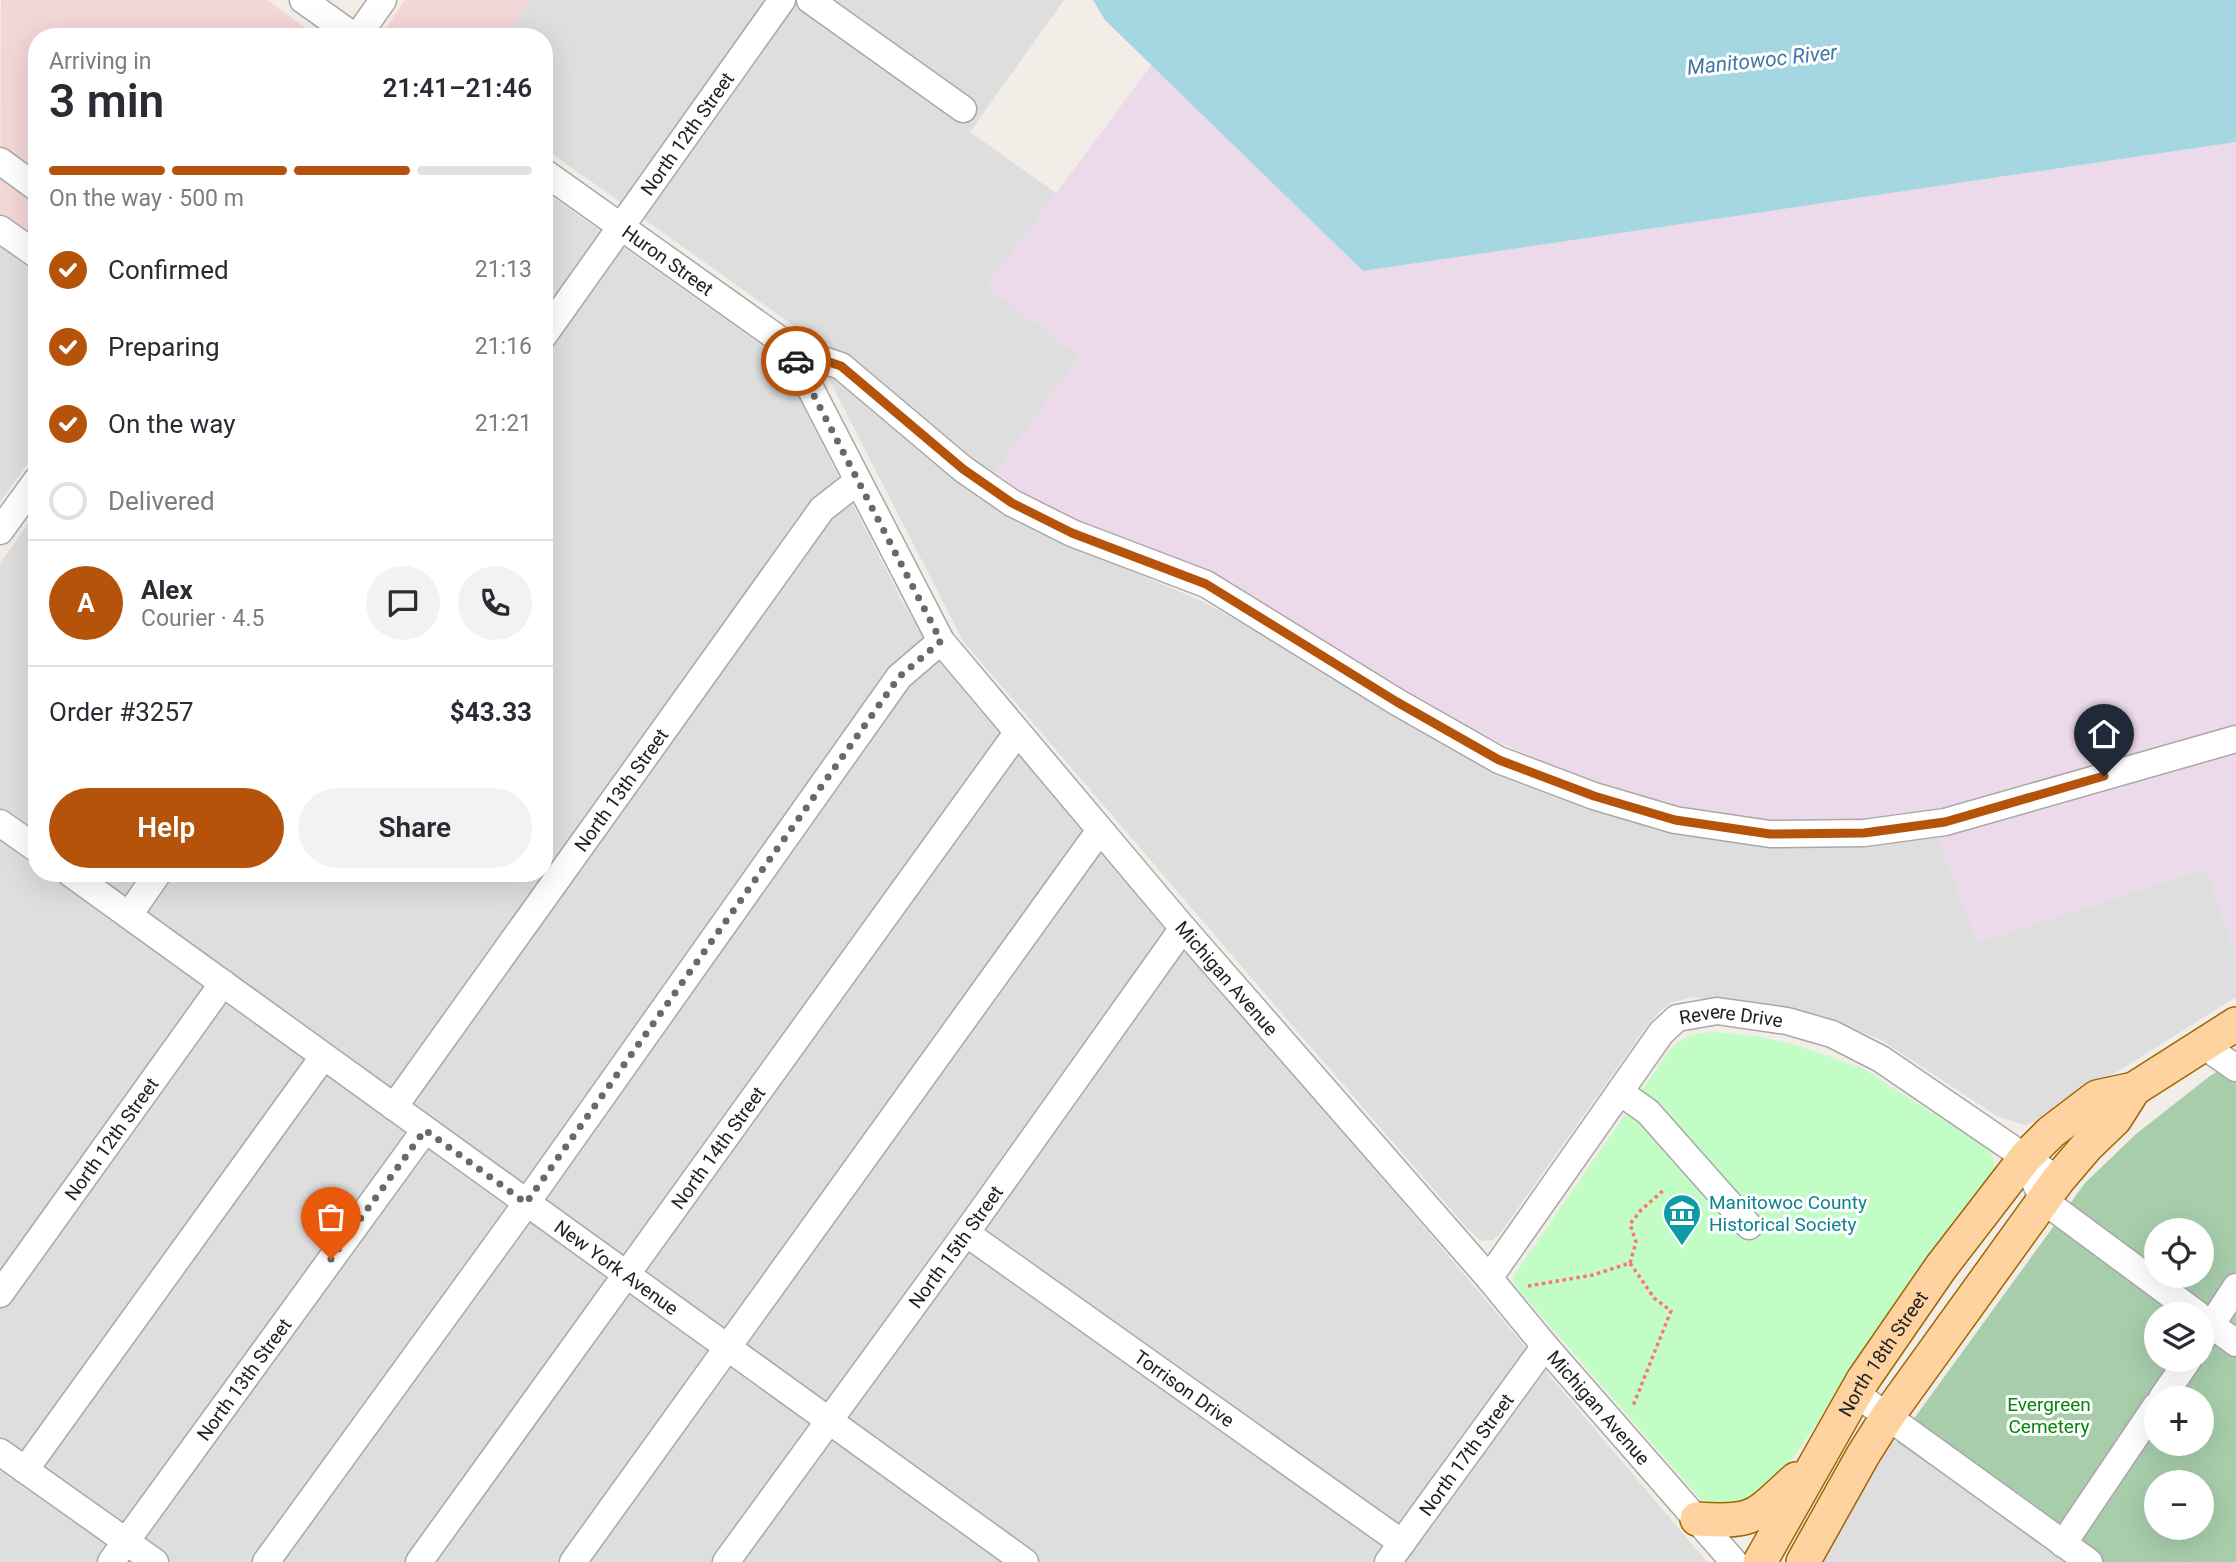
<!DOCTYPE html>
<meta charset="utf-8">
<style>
body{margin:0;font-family:Roboto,sans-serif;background:#f2f2f3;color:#2b2b33;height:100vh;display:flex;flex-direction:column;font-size:26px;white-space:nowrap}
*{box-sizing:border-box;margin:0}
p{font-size:23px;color:#7c7c81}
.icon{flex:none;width:38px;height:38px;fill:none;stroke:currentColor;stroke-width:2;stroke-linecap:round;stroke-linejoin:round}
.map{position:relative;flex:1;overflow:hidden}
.details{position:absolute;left:28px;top:28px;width:525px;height:854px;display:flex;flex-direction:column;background:#fff;border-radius:28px;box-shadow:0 7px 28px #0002}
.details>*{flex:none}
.controls{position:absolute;left:2144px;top:1218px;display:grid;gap:14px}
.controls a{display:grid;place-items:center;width:70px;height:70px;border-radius:50%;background:#fff;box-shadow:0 7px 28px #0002;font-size:35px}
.pin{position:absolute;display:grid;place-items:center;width:60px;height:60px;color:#fff;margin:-72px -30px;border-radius:50% 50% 50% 0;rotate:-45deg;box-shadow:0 0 7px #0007}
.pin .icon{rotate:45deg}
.courier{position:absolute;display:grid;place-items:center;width:70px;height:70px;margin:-35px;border:5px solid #b45309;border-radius:50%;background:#fff;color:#222;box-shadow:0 2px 9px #0007}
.head em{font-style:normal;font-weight:600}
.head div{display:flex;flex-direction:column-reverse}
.head{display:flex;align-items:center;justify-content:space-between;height:119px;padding:0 21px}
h1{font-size:46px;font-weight:600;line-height:52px}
.bar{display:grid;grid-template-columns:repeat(4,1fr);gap:10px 7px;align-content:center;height:84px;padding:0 21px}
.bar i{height:9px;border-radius:5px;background:#e1e1e2}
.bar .selected{background:#b45309}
.bar p{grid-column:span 4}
.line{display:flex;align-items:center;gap:18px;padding:0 21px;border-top:2px solid #e1e1e2}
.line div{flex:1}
.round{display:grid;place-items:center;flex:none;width:74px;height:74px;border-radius:37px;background:#f2f2f3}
ol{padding:0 21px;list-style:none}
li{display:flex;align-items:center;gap:21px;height:77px}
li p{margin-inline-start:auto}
li .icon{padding:7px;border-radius:50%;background:#b45309;color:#fff;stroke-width:4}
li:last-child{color:#7c7c81}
li i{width:38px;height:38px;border:4px solid #e1e1e2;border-radius:50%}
.cta{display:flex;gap:14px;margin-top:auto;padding:14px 21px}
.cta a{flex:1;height:80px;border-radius:42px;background:#b45309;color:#fff;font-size:28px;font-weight:600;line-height:80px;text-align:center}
.cta a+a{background:#f2f2f3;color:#2b2b33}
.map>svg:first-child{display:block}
</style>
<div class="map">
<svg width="2236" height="1562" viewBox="0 0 2236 1562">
<rect width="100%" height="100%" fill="#f2eee7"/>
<g fill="#dfdede">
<polygon points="530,0 1064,0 970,132 1056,193 987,287 1080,356 980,493 1089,553 1204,602 1301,656 1583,804 1646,826 1729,842 1825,846 1896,842 1937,836 1978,942 2206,868 2236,956 2236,997 2109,1077 2062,1110 2047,1119 2025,1125 1997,1116 1881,1040 1840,1023 1779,1006 1693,997 1673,1002 1660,1011 1644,1030 1501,1232 1493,1240 1481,1241 1467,1228 1249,975 963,641 813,348 801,331 544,148 544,37 504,37"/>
<polygon points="544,191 761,345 782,365 903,603 941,662 1413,1214 1707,1562 0,1562 0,563 37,512 37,873 544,873"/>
<polygon points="0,236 37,262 37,451 0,502"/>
<polygon points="1890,1437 2069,1562 1818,1562"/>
</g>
<g fill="#f3d6d6">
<polygon points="1,0 267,0 318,37 37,37 37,245 0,219"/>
<polygon points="405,0 530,0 504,37 389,37 386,28"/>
</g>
<polygon fill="#ecd9e9" points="1152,64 1363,271 2236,142 2236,956 2205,868 1978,942 1937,836 1857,822 1796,825 1734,819 1663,804 1581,779 1448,719 1031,499 995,472 1080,356 986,287"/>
<path fill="#a7cdab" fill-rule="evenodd" d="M2236,1060V1562H2069L1897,1442L2085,1183L2136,1134L2210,1076ZM2156,1230H2202V1276H2156ZM2156,1314H2202V1360H2156ZM2156,1398H2202V1444H2156ZM2156,1482H2202V1528H2156Z"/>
<path fill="#c3fdc6" d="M1715,1032L1756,1036L1793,1044L1862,1068L1987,1148C1995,1159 1996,1165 1992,1178L1769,1491L1758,1503L1715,1510L1702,1501L1522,1294L1514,1283L1513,1277L1669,1051C1684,1035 1694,1033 1715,1032Z"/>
<polygon fill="#a5d7e2" points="1093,0 2236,0 2236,142 1363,271 1105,20"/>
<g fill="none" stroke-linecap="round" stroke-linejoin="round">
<defs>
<g id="minor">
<polyline points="303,0 355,37"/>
<polyline points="810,0 963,109"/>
<polyline points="357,37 383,0"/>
<polyline points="0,161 37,188"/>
<path id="s1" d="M544,172L779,339L790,349L941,641L1183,928L1489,1278L1545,1346L1734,1562"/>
<polyline points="0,229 37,255"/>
<path id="s2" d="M544,335L782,0"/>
<polyline points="790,349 841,366 963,469 1012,503 1072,533 1206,584 1397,702 1499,760 1594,796 1675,820 1770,834 1864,833 1945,822 2236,739"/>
<polyline points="0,531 37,480"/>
<polyline points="0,823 37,849"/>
<path id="s3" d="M70,873L1025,1562"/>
<polyline points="129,915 158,873"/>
<polyline points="2203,1045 2236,1068"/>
<polyline points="1620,1092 1648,1112 1749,1226"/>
<path id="s4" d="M394,1107L822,509L858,481"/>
<polyline points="2035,1182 2043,1200 2197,1314"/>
<path id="s5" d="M966,1233L1402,1543"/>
<path id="s6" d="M1489,1278L1661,1033L1677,1018L1717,1011L1787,1021L1832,1034L1881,1059L2058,1180"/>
<path id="s7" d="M0,1294L223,983"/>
<polyline points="2202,1318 2236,1343"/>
<polyline points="2202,1339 2236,1287"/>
<polyline points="1855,1393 2089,1562"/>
<polyline points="2162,1398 2188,1360"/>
<polyline points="0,1452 155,1562"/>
<polyline points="25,1470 323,1057"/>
<polyline points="2063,1544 2156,1406"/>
<path id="s8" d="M111,1562L425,1130"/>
<polyline points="266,1562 513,1222 899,677 941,641"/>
<path id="s9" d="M419,1562L1017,733"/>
<polyline points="573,1562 1100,830"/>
<path id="s10" d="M726,1562L966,1233L1183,928"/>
<path id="s11" d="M1388,1562L1545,1346"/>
</g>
<g id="major">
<path d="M1697,1519C1756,1523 1754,1517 1796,1479"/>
<path id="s12" d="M1760,1562L1863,1380L1941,1267L2025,1158L2051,1132L2097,1097L2134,1089L2236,1024"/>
<polyline points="1803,1562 1863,1455 1887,1417 2058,1180 2087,1146 2115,1119 2134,1089"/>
</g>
</defs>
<use href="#minor" stroke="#a8a8a8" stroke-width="29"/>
<use href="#major" stroke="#9f6500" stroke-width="36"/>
<g stroke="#ff766c" stroke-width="3.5" stroke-dasharray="3.5 3.5" stroke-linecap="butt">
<polyline points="1630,1263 1636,1242 1630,1224 1641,1210 1665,1189"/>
<polyline points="1528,1286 1593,1275 1630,1263 1654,1298 1671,1311 1633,1406"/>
</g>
<use href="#minor" stroke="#fff" stroke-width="26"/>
<use href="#major" stroke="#ffd3a0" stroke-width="33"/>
</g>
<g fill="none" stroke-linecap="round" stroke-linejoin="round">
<polyline stroke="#6a6966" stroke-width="7" stroke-dasharray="0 12.6" points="331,1259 425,1130 526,1203 899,677 941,641 796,361"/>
<polyline stroke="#b45309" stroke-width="9" points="796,361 790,349 841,366 963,469 1012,503 1072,533 1206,584 1397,702 1499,760 1594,796 1675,820 1770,834 1864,833 1945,822 2104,776"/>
</g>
<defs>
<symbol id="museum-pin" viewBox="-11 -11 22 30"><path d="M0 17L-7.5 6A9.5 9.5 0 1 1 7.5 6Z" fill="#0f9aa8" stroke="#fff"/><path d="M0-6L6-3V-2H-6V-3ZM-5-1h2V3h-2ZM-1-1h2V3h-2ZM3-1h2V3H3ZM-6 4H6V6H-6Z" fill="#fff"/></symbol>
</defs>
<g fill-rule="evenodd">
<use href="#museum-pin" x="1660" y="1191" width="44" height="60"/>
</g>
<g text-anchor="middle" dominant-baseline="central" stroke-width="6" stroke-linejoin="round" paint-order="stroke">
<g font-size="19" fill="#212121" stroke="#fff">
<text stroke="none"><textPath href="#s2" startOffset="247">North 12th Street</textPath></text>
<text stroke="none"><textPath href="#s1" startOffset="152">Huron Street</textPath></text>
<text stroke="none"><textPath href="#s4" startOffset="390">North 13th Street</textPath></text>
<text stroke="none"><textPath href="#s1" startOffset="1074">Michigan Avenue</textPath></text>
<text stroke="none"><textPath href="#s6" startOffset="376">Revere Drive</textPath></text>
<text stroke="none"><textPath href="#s7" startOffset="191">North 12th Street</textPath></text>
<text stroke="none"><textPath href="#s9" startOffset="511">North 14th Street</textPath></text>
<text stroke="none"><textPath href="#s10" startOffset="390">North 15th Street</textPath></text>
<text stroke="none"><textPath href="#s3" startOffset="674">New York Avenue</textPath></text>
<text stroke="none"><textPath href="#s12" startOffset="242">North 18th Street</textPath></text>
<text stroke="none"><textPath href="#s8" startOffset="226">North 13th Street</textPath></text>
<text stroke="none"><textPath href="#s5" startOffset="268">Torrison Drive</textPath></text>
<text stroke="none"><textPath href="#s1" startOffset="1642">Michigan Avenue</textPath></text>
<text stroke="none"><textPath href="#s11" startOffset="133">North 17th Street</textPath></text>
</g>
<g font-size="19" fill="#0d838f" stroke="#fff" text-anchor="start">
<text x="1709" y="1202">Manitowoc County<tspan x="1709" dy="22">Historical Society</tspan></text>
</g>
<g font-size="19" fill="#05850a" stroke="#fff">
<text x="2049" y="1404">Evergreen<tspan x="2049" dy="22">Cemetery</tspan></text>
</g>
<g font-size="21" font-style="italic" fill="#4078a8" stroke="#fff">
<text transform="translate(1762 60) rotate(-6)">Manitowoc River</text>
</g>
</g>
</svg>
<div class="controls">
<a><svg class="icon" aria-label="locate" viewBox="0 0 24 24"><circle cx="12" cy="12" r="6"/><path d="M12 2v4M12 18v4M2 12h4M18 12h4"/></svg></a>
<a><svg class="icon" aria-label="layers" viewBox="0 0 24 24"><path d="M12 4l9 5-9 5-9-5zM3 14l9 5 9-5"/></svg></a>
<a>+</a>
<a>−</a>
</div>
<div class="pin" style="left:331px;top:1259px;background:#ea580c"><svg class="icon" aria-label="bag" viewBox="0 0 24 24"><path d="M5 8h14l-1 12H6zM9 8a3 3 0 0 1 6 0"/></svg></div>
<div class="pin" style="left:2104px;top:776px;background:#1f2937"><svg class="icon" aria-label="home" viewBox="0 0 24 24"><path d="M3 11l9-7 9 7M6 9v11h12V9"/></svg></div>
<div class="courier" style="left:796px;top:361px"><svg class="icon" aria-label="car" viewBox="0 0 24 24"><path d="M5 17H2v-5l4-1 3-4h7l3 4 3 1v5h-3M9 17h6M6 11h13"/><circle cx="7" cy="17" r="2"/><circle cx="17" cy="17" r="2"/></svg></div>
<section class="details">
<div class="head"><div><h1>3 min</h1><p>Arriving in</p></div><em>21:41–21:46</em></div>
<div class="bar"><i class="selected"></i><i class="selected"></i><i class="selected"></i><i></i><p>On the way · 500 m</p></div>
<ol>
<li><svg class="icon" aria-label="check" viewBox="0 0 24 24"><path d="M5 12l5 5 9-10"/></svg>Confirmed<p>21:13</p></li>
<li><svg class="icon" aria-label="check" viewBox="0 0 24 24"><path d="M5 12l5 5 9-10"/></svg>Preparing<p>21:16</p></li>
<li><svg class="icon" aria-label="check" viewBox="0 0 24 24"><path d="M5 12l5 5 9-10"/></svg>On the way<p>21:21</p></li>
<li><i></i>Delivered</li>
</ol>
<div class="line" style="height:126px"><b class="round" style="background:#b45309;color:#fff">A</b><div><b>Alex</b><p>Courier · 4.5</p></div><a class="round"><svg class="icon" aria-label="chat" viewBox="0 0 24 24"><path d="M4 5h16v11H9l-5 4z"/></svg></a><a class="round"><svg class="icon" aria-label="phone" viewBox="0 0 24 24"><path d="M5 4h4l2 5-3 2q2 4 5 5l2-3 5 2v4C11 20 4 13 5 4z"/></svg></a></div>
<div class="line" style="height:91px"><div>Order #3257</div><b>$43.33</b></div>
<div class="cta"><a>Help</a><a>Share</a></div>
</section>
</div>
